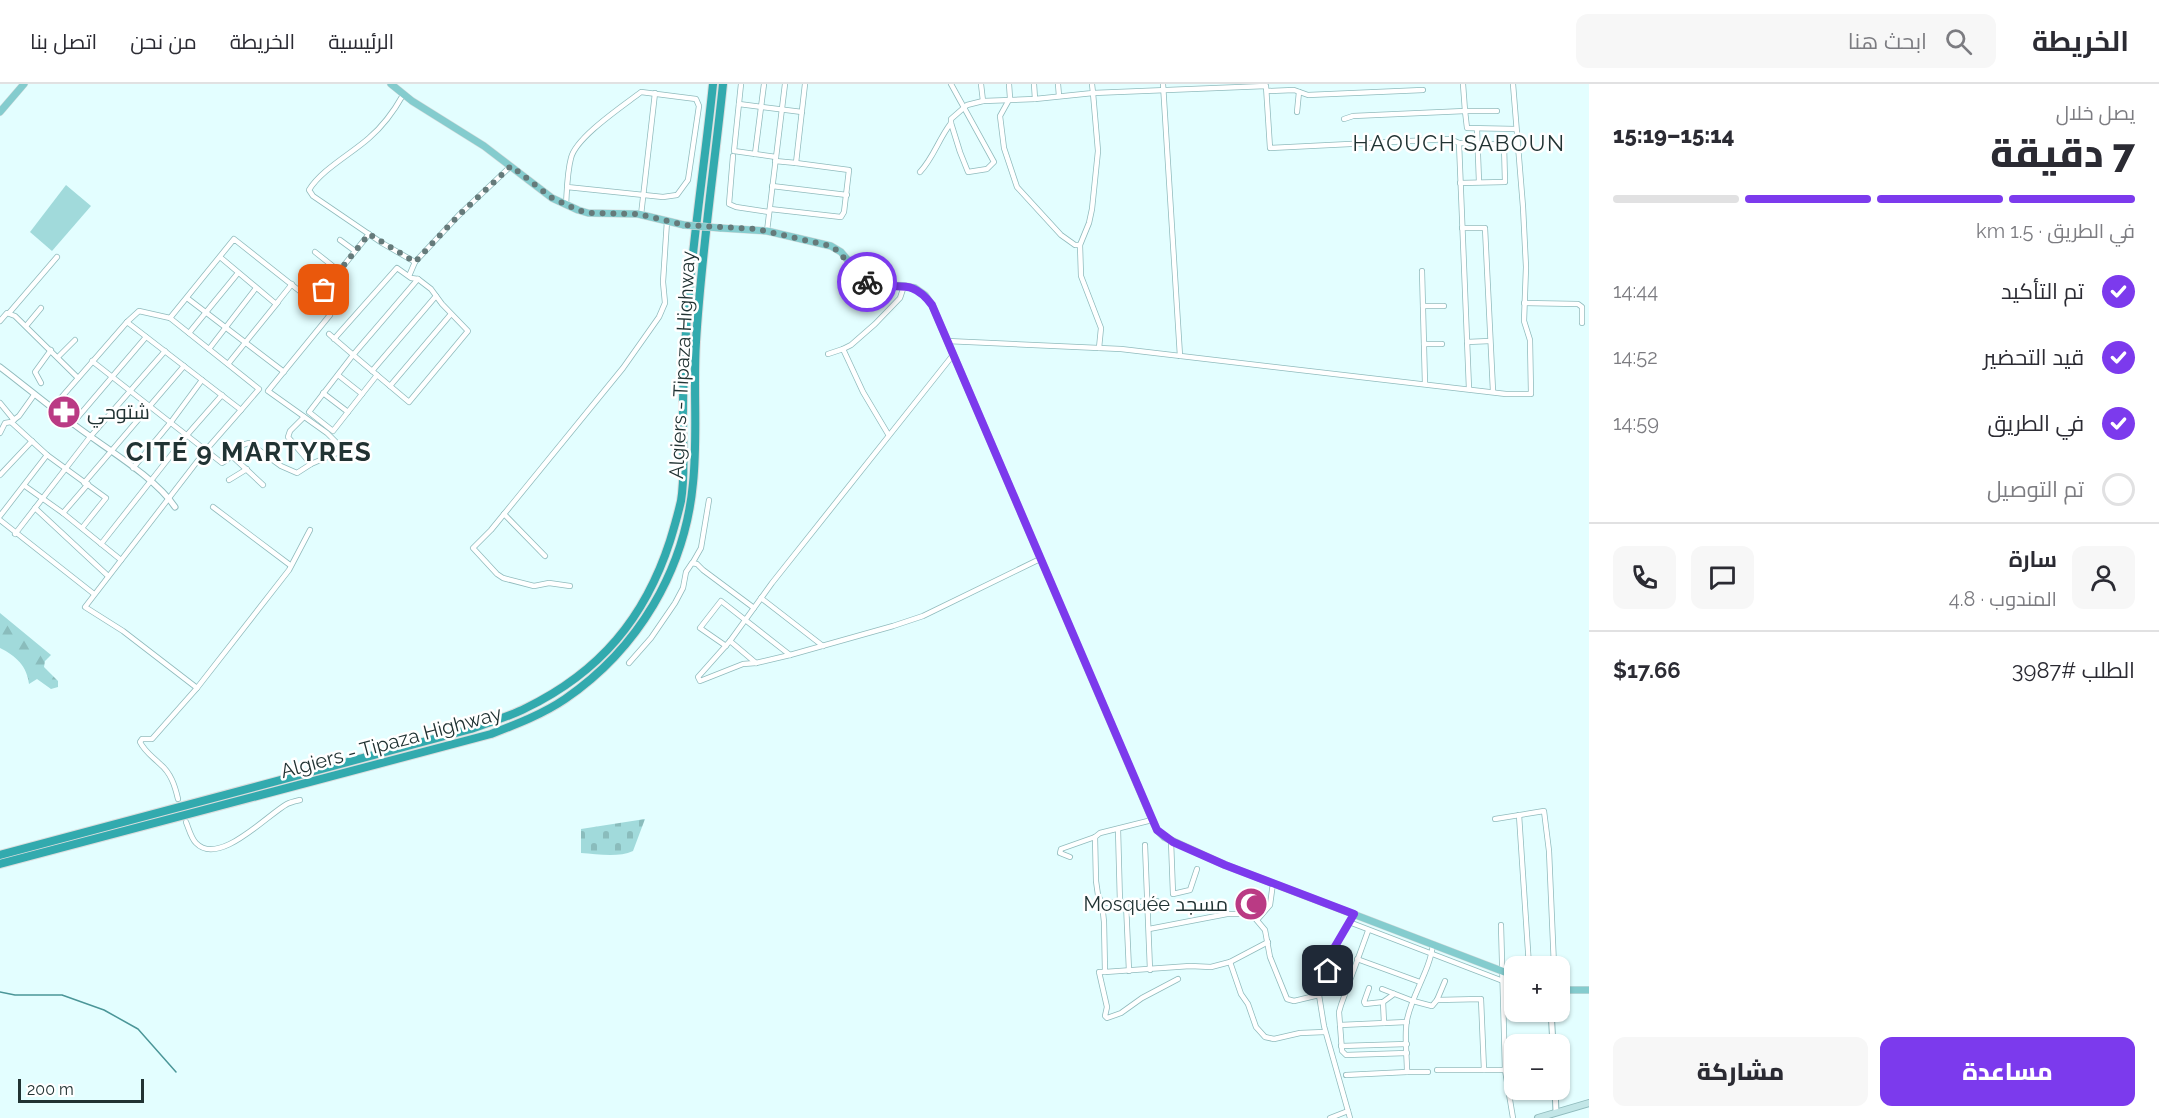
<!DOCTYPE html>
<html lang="ar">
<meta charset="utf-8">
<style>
body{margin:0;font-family:Raleway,Cairo,sans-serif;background:#f7f7f7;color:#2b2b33;direction:rtl;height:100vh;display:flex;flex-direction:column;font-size:22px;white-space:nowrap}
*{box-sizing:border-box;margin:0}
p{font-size:20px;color:#7c7c81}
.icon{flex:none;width:33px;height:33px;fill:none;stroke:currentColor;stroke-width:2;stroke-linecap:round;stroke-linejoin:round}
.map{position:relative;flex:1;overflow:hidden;direction:ltr}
.details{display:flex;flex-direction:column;background:#fff;width:570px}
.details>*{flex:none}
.controls{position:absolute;left:1504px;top:872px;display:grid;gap:12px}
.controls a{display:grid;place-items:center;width:66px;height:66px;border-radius:12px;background:#fff;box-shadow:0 2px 4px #0004;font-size:30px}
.scale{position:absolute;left:18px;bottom:15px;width:126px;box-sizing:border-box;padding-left:6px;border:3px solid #213333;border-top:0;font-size:16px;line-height:21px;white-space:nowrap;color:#213333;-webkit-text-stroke:4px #fff;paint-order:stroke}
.pin{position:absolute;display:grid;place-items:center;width:51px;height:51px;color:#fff;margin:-26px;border-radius:12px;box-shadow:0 3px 9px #0006}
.courier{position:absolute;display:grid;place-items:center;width:60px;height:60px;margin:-30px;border:4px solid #7c3aed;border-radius:50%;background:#fff;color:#222;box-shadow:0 2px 8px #0007}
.headline em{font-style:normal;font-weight:800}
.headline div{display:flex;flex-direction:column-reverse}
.headline{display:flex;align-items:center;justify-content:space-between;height:102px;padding:0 24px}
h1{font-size:39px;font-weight:800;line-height:45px}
.bar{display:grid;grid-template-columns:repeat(4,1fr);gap:9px 6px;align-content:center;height:72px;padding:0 24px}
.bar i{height:8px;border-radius:4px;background:#e1e1e2}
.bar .current{background:#7c3aed}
.bar p{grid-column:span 4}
.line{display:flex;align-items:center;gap:15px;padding:0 24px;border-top:2px solid #e1e1e2}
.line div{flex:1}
.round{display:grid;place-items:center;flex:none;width:63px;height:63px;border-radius:12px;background:#f7f7f7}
ol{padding:0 24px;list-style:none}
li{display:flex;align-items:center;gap:18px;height:66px}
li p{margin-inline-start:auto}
li .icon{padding:6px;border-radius:50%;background:#7c3aed;color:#fff;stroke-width:4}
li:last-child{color:#7c7c81}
li i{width:33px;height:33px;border:3px solid #e1e1e2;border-radius:50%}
.action{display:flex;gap:12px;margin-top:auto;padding:12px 24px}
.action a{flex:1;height:69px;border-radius:12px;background:#7c3aed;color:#fff;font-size:24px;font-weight:800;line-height:69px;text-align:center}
.action a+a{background:#f7f7f7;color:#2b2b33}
header{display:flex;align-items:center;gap:36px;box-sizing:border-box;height:84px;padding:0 30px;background:#fff;border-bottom:2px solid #e1e1e2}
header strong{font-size:28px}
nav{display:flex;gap:33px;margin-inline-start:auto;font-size:21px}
.search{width:420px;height:54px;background:#f7f7f7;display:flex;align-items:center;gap:15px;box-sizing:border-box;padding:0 21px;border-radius:12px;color:#7c7c81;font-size:22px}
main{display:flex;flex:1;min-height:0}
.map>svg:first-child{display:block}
</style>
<header>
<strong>الخريطة</strong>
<div class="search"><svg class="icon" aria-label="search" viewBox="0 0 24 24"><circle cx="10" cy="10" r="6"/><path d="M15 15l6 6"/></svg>ابحث هنا</div>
<nav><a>الرئيسية</a><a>الخريطة</a><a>من نحن</a><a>اتصل بنا</a></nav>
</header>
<main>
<section class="details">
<div class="headline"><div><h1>7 دقيقة</h1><p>يصل خلال</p></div><em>15:14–15:19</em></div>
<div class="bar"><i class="current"></i><i class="current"></i><i class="current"></i><i></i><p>في الطريق · 1.5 km</p></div>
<ol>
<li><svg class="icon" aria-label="check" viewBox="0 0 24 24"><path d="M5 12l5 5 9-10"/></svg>تم التأكيد<p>14:44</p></li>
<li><svg class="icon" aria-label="check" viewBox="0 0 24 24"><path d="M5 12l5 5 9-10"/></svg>قيد التحضير<p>14:52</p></li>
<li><svg class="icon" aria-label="check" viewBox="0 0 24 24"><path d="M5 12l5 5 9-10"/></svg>في الطريق<p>14:59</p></li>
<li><i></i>تم التوصيل</li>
</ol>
<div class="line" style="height:108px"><a class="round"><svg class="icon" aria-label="person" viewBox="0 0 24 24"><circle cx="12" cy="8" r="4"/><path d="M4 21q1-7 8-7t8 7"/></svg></a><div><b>سارة</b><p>المندوب · 4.8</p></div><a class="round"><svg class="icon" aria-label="chat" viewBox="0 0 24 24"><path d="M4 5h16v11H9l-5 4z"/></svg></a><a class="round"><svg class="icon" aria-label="phone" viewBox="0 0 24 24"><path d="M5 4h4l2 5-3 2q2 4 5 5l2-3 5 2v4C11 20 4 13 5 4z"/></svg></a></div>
<div class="line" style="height:78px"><div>الطلب #3987</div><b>$17.66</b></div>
<div class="action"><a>مساعدة</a><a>مشاركة</a></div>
</section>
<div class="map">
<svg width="1589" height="1034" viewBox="0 0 1589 1034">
<defs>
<pattern id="forest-firs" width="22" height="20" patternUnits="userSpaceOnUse" patternTransform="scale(1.5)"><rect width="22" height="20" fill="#a1dadb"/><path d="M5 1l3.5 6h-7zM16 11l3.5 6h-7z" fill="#8abcbc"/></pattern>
<pattern id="cemetery-stones" width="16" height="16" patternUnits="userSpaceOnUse" patternTransform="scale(1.5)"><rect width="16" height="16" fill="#a1dadb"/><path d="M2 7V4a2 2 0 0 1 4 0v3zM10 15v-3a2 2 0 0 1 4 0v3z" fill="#8abcbc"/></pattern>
</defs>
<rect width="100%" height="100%" fill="#e3feff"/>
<polygon fill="#a1dadb" points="66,101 91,122 52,167 30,148"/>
<path fill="url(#forest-firs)" d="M0,529L51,571L45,577L44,583L58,597V603L51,605L37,595L29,600C27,582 16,572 0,564Z"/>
<path fill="url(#cemetery-stones)" d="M645,735L633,767C618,774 597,770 581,769V745Z"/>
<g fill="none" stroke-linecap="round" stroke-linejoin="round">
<polyline stroke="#4b9698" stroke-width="1.5" points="0,908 15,911 62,911 104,926 138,945 176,988"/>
<defs>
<g id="minor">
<polyline points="741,0 734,67 776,73"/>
<polyline points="981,0 983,17"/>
<polyline points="1009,0 1010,14 1000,32 1004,64 1017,103 1061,151 1075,161 1080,161"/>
<polyline points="1034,0 1035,15"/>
<polyline points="1058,0 1059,12"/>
<polyline points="1163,0 1180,272"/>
<polyline points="1267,7 1294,6 1308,11 1423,6"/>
<path d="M403,11C394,27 383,42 369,54C351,70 321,86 309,106L313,112L382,159L415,178"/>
<polyline points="739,20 802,28"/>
<polyline points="1497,27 1465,27 1467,44 1516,45"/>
<polyline points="1297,28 1299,8"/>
<polyline points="1344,35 1353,32 1465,27 1463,0"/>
<polyline points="951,39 951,35 967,21 983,17 1035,15 1093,9 1092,0"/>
<polyline points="1477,45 1479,98"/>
<polyline points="1459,59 1469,305"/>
<polyline points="755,70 764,0"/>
<polyline points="733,72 729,120 736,123 769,128"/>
<polyline points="775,77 796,79 805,0"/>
<path d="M920,88C934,73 938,56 951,39L960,68L968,88L987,85L994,78L951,0"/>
<polyline points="1460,99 1505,98 1504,61"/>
<polyline points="772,102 847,111"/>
<path d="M566,121C567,106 567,89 571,74C576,53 623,22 641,8L696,15L699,22L688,96L677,111L663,113L567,103"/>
<polyline points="770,125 841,133 844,128 849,86 796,79"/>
<polyline points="641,131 655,9"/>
<polyline points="1462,144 1485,144 1493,307"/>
<polyline points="767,147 785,0"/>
<polyline points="340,156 355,167"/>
<polyline points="315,168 339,187"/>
<polyline points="220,173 276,220 292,200"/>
<polyline points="1422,187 1425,300"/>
<polyline points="409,192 415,178 458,132 511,82"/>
<polyline points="309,194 324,206 369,150"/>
<polyline points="187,214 284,288"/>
<polyline points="1524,219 1578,220 1582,223 1582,239"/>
<polyline points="1423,222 1444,222"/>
<polyline points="9,229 57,173"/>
<polyline points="0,237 7,229 15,232 78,294"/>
<polyline points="127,238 139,227 170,234 259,305 241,326"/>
<polyline points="26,242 41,224"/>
<polyline points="189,249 238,189"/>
<path d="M329,250C355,273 382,295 409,318L468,247L442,220L431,205L418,195L411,194L397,184L334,255"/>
<polyline points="947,257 1121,265 1506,310 1531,310 1530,256 1524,237 1526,183 1523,123 1513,0"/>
<polyline points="1467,258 1490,257"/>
<polyline points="1424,260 1442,260"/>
<polyline points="1099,264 1101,244 1081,192 1080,161 1089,139 1092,125 1098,67 1093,9 1266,2 1270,64 1450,55 1459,59 1517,61"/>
<polyline points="209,265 256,204"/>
<polyline points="843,265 863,308 888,350"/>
<polyline points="828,270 843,265 851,261 875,240 900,214 904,202"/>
<polyline points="953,271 772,499 730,557 698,593 700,597 743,580 756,579 790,571 893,542 923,532 1040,475"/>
<polyline points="58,273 75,256"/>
<path d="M92,277L222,379C233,374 236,361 249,359L281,382L297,389L311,380L344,366L327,349L268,307L330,231L234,155L170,234"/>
<polyline points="228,280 278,218"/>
<polyline points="372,287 436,212"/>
<polyline points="338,291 362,310"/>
<polyline points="377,291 333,347 309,328 353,271 418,195"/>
<polyline points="41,299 35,288 51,266"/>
<polyline points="390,302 451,230"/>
<polyline points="323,309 348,328"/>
<polyline points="0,319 14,336"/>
<path d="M53,323L127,238L241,326L206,366L85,523L123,547L197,604L152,655H142L140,658C145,668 152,672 160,680C171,689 175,702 178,715"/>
<polyline points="304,333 290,347 288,353 311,380"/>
<polyline points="11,338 19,332 34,311"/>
<polyline points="72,340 146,253"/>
<polyline points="0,349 5,339 11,338 47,371 106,414 82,444"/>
<polyline points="232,372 263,401"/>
<polyline points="133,384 171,338 202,296"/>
<polyline points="0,391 32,357"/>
<polyline points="229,396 247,385"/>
<polyline points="84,399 184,282"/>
<polyline points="25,402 63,429 121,476"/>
<polyline points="213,423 290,481"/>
<polyline points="35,424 107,491"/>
<polyline points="63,429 88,400"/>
<polyline points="504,430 545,472"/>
<polyline points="0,432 47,371"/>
<polyline points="0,436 94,510"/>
<polyline points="15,450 90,353 165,267"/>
<polyline points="101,460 187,351 222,311"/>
<polyline points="693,478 701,464 709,416"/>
<polyline points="570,502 549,499 534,502 503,494 497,490 473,464 491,446 623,284 659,233 665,219 663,198 667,137"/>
<polyline points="761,514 823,562"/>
<polyline points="730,557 756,579"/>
<polyline points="726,562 700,544 721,517 790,571"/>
<polyline points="629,579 651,554 675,519 683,504 686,488 692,479 697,480 703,486 754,524"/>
<polyline points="197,604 289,486 310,446"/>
<polyline points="1519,731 1529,882"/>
<polyline points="1495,735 1544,727 1549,767 1554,882"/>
<path d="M186,738C189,745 191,754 196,759C219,783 267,731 287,720C291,718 296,717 300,716"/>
<polyline points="1118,745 1120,819"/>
<polyline points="1095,753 1096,797 1098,811 1102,819 1104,838 1105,888 1190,882 1211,883 1230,878 1268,858"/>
<polyline points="1171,757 1173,810 1190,806 1197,785"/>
<polyline points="1145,761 1150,886"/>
<polyline points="1070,773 1060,769 1061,765 1095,753 1100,749 1152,736"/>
<polyline points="1102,819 1157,817"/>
<polyline points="1126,819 1129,887"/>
<polyline points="1257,836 1270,821 1273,799"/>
<polyline points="1349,838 1503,897"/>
<polyline points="1501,841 1505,986 1513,1034"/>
<polyline points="1149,845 1227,830 1247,830 1254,833 1265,846 1270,873 1287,915 1294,917 1319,911 1325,889 1328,887 1330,871 1354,830"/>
<polyline points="1368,847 1341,921 1339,928 1342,967 1346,971 1407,969"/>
<polyline points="1357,875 1420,898"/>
<polyline points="1230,878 1241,910 1248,920 1256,943 1265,953 1274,955 1300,949 1325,948"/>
<polyline points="1105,888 1099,888 1107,923 1105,932 1107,934 1121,929 1142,914 1178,895"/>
<polyline points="1369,904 1364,918 1365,920 1383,918 1394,910"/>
<polyline points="1382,905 1413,917 1432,922 1437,916 1445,897"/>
<polyline points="1319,911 1324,942 1350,1034"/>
<polyline points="1437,916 1481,915 1484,986"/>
<polyline points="1383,918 1384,939"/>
<polyline points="1340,941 1407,938"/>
<polyline points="1341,962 1407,960"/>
<polyline points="1437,986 1505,986"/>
<path d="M1428,988H1407C1407,971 1404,952 1407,936C1412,910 1430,887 1433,860"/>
<polyline points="1346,991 1407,988"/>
<polyline points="1330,1034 1348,1027"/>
</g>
<g id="tertiary">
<path d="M0,283C25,302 50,323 76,342C105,364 155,393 175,423"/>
<polyline points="1551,927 1553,960"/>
<polyline points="1555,1005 1556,1028"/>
</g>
<polyline id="secondary" points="1538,1034 1589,1019"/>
<g id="primary">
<polyline points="391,0 412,17 484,62 552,114 578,126 588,129 638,130 684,141"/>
<polyline points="0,28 24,0"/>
<polyline points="720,144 767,147 831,162 841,168 866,198 874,201 904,202 915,204 925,211 932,221 1151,733 1157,746 1164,753 1225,781 1515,892"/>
<polyline points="1560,906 1589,906"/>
</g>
<g id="motorway">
<path d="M0,771L471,645C489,638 509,633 526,624C600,588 645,534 670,457C674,444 678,430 681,417C686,387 682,356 683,326C683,295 685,262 687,231C693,154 705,77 713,0"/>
<path d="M0,780L491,650C517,640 543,630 565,615C638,565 685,486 693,399C698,352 693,305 696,258C701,172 714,86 723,0"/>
</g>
</defs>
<use href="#minor" stroke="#90bbbd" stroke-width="6"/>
<use href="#tertiary" stroke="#90bbbd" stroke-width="7"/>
<use href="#secondary" stroke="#90bbbd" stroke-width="8"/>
<use href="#primary" stroke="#dbdede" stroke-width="8"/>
<use href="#motorway" stroke="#dbdede" stroke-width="10"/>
<use href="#minor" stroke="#fff" stroke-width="4.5"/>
<use href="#tertiary" stroke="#fff" stroke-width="5"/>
<use href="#secondary" stroke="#c2e6e7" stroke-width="6"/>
<use href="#primary" stroke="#84ccce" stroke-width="7"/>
<use href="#motorway" stroke="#32aaae" stroke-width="8"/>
<defs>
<polyline id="primary-bridge" points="684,141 720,144"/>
</defs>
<use href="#primary-bridge" stroke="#dbdede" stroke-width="8" stroke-linecap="butt"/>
<use href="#primary-bridge" stroke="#84ccce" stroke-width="7"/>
</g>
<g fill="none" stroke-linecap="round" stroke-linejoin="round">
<path stroke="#657a7a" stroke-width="6" stroke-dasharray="0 10.8" d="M324,206L369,150L415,178L458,132L511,82L552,114L578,126L588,129L638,130L684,141L756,145L831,162C846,172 853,189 867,198"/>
<path stroke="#7c3aed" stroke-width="8" d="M867,198C895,210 909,190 932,221L1157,746L1173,758L1225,781L1354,830L1330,871L1328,887"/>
</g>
<defs>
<symbol id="pharmacy-disc" viewBox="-11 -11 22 22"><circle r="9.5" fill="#ba3a84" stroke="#fff"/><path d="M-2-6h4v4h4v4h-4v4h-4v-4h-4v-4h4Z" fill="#fff"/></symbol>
<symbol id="mosque-disc" viewBox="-11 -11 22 22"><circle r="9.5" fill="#ba3a84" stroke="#fff"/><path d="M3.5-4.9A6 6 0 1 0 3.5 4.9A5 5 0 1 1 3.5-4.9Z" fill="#fff"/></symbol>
</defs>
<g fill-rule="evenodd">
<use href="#pharmacy-disc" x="45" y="309" width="38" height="38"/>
<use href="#mosque-disc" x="1232" y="801" width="38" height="38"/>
</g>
<g text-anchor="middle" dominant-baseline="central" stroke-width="5" stroke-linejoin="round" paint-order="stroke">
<g font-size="20" fill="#213333" stroke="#fff">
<text transform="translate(682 281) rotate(-87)">Algiers - Tipaza Highway</text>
<text transform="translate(391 658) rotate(-15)">Algiers - Tipaza Highway</text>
</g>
<g font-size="20" fill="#213333" stroke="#fff" text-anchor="start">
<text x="87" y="328">شتوحي</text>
<text x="1228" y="820" text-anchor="end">Mosquée مسجد</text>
</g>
<g font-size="22" letter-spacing="1.5" fill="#213333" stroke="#fff">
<text x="1459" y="59">HAOUCH SABOUN</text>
</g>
<g font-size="26" font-weight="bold" letter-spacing="1.5" fill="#213333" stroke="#fff">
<text x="249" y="368">CITÉ 9 MARTYRES</text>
</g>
</g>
</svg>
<div class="controls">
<a>+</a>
<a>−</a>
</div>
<div class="scale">200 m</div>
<div class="pin" style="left:324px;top:206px;background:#ea580c"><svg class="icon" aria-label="bag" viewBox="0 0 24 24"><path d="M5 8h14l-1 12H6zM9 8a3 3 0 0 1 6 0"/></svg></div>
<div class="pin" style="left:1328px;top:887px;background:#1f2937"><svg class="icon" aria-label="home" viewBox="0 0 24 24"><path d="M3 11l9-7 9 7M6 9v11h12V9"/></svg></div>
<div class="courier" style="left:867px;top:198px"><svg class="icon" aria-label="bike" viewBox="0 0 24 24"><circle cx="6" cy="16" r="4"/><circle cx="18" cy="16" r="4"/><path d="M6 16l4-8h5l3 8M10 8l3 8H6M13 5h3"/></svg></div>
</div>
</main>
